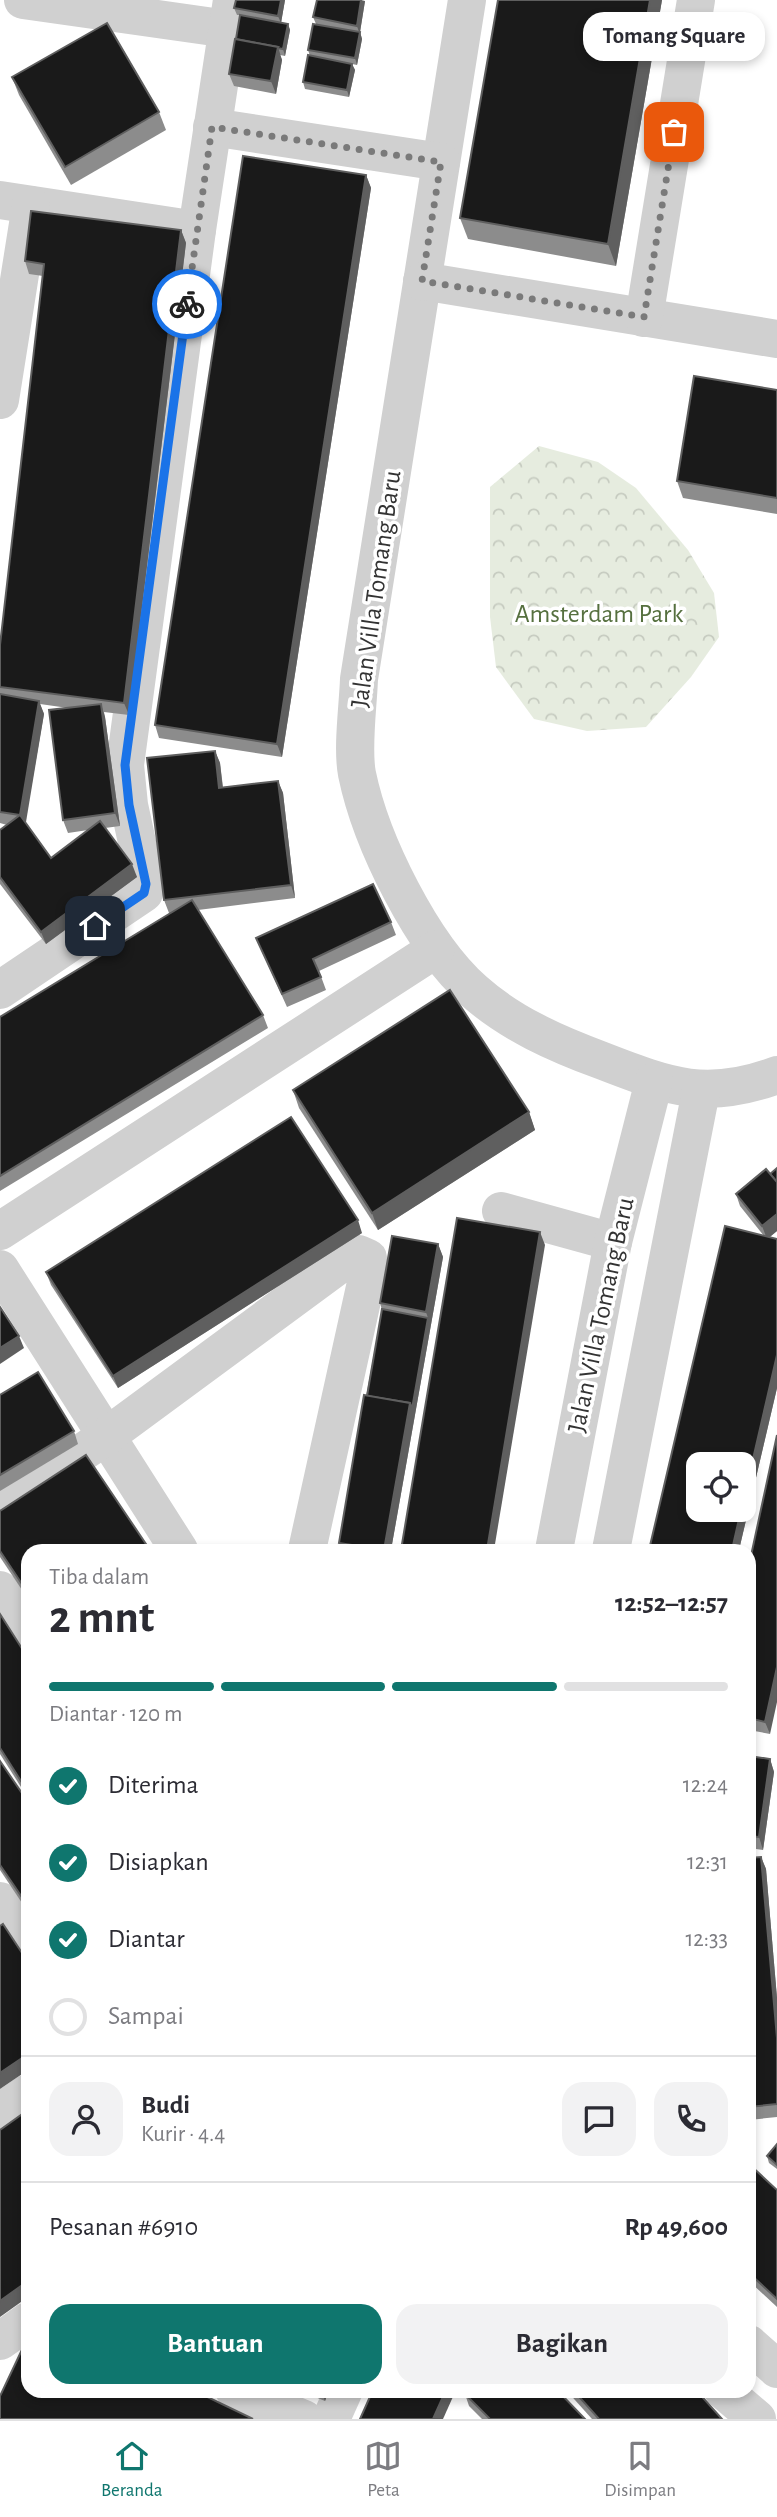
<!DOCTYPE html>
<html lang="id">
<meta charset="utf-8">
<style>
body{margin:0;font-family:"Alegreya Sans",sans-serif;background:#f2f2f3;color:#2b2b33;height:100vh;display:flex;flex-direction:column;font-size:26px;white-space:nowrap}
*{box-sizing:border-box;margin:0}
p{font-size:23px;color:#7c7c81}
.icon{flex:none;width:38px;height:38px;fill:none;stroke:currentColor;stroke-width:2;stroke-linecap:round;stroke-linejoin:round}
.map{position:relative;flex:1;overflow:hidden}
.details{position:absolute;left:21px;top:1544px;width:735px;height:854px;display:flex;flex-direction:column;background:#fff;border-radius:21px;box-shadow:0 4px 10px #0003}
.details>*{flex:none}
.controls{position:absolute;left:686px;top:1452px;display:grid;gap:14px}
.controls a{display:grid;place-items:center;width:70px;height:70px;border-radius:14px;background:#fff;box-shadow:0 4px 10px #0003;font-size:35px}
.pin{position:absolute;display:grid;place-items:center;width:60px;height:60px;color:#fff;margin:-30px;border-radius:14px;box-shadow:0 4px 10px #0006}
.courier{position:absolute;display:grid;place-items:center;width:70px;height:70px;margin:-35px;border:5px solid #1a73e8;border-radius:50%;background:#fff;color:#222;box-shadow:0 2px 9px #0007}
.bubble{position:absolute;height:49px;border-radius:21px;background:#fff;box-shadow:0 4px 10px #0003;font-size:23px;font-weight:700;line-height:49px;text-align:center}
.head em{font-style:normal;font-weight:700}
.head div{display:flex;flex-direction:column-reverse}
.head{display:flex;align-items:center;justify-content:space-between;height:119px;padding:0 28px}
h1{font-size:46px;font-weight:700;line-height:52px}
.bar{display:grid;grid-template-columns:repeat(4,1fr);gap:10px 7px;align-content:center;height:84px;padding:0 28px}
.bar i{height:9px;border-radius:5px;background:#e1e1e2}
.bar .current{background:#0f766e}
.bar p{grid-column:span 4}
.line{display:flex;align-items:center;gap:18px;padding:0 28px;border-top:2px solid #e1e1e2}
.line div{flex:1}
.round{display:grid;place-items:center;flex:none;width:74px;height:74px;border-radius:21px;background:#f2f2f3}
ol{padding:0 28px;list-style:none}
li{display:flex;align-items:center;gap:21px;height:77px}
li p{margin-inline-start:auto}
li .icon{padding:7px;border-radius:50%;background:#0f766e;color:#fff;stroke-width:4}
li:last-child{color:#7c7c81}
li i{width:38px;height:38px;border:4px solid #e1e1e2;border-radius:50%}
.action{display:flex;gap:14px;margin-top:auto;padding:14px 28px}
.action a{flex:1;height:80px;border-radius:21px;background:#0f766e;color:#fff;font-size:28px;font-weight:700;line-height:80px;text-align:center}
.action a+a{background:#f2f2f3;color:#2b2b33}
.menu{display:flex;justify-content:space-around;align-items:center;height:98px;border-top:2px solid #e1e1e2;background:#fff;font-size:19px;color:#7c7c81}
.menu a{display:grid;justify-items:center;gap:4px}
.menu .current{color:#0f766e}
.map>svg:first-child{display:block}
</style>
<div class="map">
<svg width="777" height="2419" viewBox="0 0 777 2419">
<defs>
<pattern id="forest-crowns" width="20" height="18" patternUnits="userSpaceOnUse" patternTransform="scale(1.75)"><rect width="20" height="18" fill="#e6ecdf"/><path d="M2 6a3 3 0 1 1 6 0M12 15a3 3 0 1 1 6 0" fill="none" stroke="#c6cbc0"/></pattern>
</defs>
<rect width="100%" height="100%" fill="#fff"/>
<polygon fill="url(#forest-crowns)" points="539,446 598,462 636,488 688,550 714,593 719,637 691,677 646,727 587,731 534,719 496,667 490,617 490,487"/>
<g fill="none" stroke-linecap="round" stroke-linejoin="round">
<g stroke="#d0d0d0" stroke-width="38">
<polyline points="23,0 228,29"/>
<path d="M467,0L359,679C358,707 352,748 357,774C371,842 422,945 474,991C511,1024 557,1044 603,1061C670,1087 707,1101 777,1075"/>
<polyline points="212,127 441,162"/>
<polyline points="0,200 197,230"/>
<polyline points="422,281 777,339"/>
<polyline points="644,318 696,0"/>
<polyline points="0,400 31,205"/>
<polyline points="0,990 144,893 146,884 129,805 125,765 197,230 232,0"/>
<polyline points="501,1211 613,1242"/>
<polyline points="0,1231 436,949"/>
<polyline points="0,1269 179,1550"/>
<polyline points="0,1508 108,1435 351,1256 359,1254 368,1258 369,1269 307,1550"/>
<polyline points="554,1550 613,1242 654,1081"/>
<polyline points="611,1550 701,1091"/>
<polyline points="0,1590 28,1634"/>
<polyline points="0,1901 28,1944"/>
<polyline points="0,2112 28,2093"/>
<polyline points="0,2341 28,2321"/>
<polyline points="749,2344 777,2369"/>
<polyline points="234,2390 304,2419"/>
<polyline points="723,2390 757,2419"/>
<polyline points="331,2419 344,2390"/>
</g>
</g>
<g fill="#8c8c8c" fill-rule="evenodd">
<polygon points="236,0 285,0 281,23 288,24 290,30 285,56 280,55 282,60 276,94 234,86 229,74 240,15 237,15 234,8"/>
<polygon points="317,0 365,1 360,32 362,39 357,65 352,64 355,70 349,97 305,89 303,82 310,56 308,50 316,24 313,17"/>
<polygon points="498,0 662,0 616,266 468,239 460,218"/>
<polygon points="12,77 159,112 166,130 71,185 19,95"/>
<polygon points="366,175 371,188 282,757 159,738 155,725"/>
<path d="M181,230L186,243L129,715L104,712L105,717L120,826L105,828L137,877L46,944L0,884V830L7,825L0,823V645L43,276L29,274L25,261ZM40,704L68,708L63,820L68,833L88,830L51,858L25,822L44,714Z"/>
<polygon points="777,390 777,514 683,498 677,481"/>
<polygon points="215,751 220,763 223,787 278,781 283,793 295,898 198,910 263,1015 268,1028 0,1191 0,1017 170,913 169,913 164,900"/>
<polygon points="391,922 396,935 319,971 326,990 287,1007 256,938"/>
<polygon points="293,1090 529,1112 535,1130 378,1230 299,1108"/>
<polygon points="736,1194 777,1231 770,1237 777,1239 777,1388 739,1550 649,1550 764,1236 740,1206"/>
<polygon points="362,1233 118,1388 51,1285 46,1272"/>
<polygon points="438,1244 443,1257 391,1550 341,1550 339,1543 382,1310 380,1303"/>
<polygon points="0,1395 74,1431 78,1444 0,1491"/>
<polygon points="0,1511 28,1550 28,1599 0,1557"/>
<polygon points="749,1565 770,1734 749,1730"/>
<polygon points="0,1614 28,1658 28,1798 0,1754"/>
<polygon points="749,1756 770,1759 774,1772 763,1850 749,1848"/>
<polygon points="0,1761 28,1802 28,1912 0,1870"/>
<polygon points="761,1857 766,1869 777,1998 777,2117 749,2120 749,1858"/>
<polygon points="777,2144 777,2169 769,2163 767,2156"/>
<polygon points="749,2164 777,2190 777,2307 749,2281"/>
<polygon points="298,2390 329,2390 325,2401"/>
<polygon points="566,2390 696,2390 722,2419 592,2419"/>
<polygon points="465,2394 585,2419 482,2419 469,2406"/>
</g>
<g fill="#5f5f5f">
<polygon points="281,0 285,0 281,23 278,16"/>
<polygon points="361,0 365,1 360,32 362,39 357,65 355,58 359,32 357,26"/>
<polygon points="650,0 662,0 616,266 608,244"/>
<polygon points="288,24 290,30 285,56 283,49"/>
<polygon points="278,47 282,60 276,94 271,81"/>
<polygon points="352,64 355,70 349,97 347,90"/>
<polygon points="366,175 371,188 282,757 277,744"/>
<polygon points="181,230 186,243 129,715 124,703"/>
<polygon points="39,701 44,714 25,828 20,815"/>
<polygon points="101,704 105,717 120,826 115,813"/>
<polygon points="215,751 220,763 224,800 219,788"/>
<polygon points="278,781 283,793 295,898 291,885"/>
<polygon points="132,864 137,877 46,944 41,932"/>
<polygon points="529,1112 535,1130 378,1230 372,1213"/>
<polygon points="777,1214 777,1231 767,1239 762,1226"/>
<polygon points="358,1220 362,1233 118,1388 113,1376"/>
<polygon points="540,1232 545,1245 494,1550 487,1550"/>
<polygon points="438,1244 443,1257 391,1550 384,1550 410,1403 428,1318 426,1312"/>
<polygon points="19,1336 24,1348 0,1364 0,1348"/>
<polygon points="777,1355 777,1388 739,1550 732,1550 741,1510 744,1510 744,1498"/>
<polygon points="777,1667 777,1702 770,1734 765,1722"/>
<polygon points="770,1759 774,1772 763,1850 759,1837"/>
<polygon points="761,1857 766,1869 777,1998 777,2038"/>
<polygon points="28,2054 28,2070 0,2089 0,2073"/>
<polygon points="28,2281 28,2297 0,2317 0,2301"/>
<polygon points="321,2390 329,2390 325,2401"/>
<polygon points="446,2390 456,2390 443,2419 433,2419"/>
</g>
<g fill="#1a1a1a" stroke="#5f5f5f" stroke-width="2">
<polygon points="236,0 281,0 278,16 234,8"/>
<polygon points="317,0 361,0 357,26 313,17"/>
<polygon points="498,0 650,0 608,244 460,218"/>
<polygon points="240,15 288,24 283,49 277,48 278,47 236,39"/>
<polygon points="107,23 159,112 65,167 12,77"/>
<polygon points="313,24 360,32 355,58 308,50"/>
<polygon points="235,39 278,47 271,81 229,74"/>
<polygon points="308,55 352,64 347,90 303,82"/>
<polygon points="243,156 366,175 277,744 155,725"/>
<polygon points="31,211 181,230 124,703 0,687 0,645 44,264 25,261"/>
<polygon points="694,376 777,390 777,498 677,481"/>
<polygon points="0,694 39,701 20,815 0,812"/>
<polygon points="101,704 115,813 63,820 49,710"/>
<polygon points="215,751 219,788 278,781 291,885 164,900 147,758"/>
<polygon points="20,815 51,858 100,821 132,864 41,932 0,877 0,830"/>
<polygon points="373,884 391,922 313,959 321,977 282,994 256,938"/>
<polygon points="192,900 263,1015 0,1176 0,1017"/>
<polygon points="450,990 529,1112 372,1213 293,1090"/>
<polygon points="291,1117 358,1220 113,1376 46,1272"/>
<polygon points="777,1168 777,1182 770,1174"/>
<polygon points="766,1169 777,1182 777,1214 762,1226 736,1194"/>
<polygon points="457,1218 540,1232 487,1550 401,1550"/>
<polygon points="725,1226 777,1239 777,1355 744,1498 744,1465 698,1465 698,1510 741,1510 732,1550 649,1550"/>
<polygon points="392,1236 438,1244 426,1312 380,1303"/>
<polygon points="0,1307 19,1336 0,1348"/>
<polygon points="382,1309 428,1318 412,1409 410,1403 367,1396"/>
<polygon points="38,1372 74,1431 0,1475 0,1395"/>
<polygon points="364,1395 410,1403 384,1550 339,1543"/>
<polygon points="777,1435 777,1667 765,1722 749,1718 749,1565"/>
<polygon points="86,1455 150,1550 28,1550 28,1593 0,1551 0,1511"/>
<polygon points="0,1614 28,1658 28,1792 0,1748"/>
<polygon points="749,1756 770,1759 759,1837 749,1836"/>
<polygon points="0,1761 28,1802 28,1906 0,1865"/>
<polygon points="761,1857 777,2038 777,2104 749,2107 749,1858"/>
<polygon points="3,1924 28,1962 28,2054 0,2073 0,1926"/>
<polygon points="28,2110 28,2281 0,2301 0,2130"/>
<polygon points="777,2144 777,2165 767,2156"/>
<polygon points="749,2164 777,2190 777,2299 749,2273"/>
<polygon points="28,2337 28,2390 193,2390 253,2419 0,2419 0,2396"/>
<polygon points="373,2390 446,2390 433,2419 360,2419"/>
<polygon points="468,2390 557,2390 585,2419 490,2419 465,2394"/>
<polygon points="573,2390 696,2390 722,2419 599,2419"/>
</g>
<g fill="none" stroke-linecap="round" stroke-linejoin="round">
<polyline stroke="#7a7a7a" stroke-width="7" stroke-dasharray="0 12.6" points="187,304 212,127 441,162 422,281 644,317 674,132"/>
<polyline stroke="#1a73e8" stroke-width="9" points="95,926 144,893 146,884 129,805 125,765 187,304"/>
</g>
<g text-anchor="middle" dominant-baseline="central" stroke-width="7" stroke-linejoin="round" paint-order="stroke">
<g font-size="26" fill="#333" stroke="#fff">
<text transform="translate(376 589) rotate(-82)">Jalan Villa Tomang Baru</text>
<text transform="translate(601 1315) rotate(-78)">Jalan Villa Tomang Baru</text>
</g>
<g font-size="26" fill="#56703f" stroke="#fff">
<text x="599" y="614">Amsterdam Park</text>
</g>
</g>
</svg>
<div class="controls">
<a><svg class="icon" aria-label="locate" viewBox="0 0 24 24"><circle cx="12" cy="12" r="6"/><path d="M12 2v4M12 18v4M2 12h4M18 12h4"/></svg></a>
</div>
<div class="pin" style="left:674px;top:132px;background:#ea580c"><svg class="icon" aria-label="bag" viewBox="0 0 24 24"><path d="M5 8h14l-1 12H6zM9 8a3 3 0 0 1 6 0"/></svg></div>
<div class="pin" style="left:95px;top:926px;background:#1f2937"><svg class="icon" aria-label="home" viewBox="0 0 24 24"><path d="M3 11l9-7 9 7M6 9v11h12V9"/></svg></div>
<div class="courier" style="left:187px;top:304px"><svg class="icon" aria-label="bike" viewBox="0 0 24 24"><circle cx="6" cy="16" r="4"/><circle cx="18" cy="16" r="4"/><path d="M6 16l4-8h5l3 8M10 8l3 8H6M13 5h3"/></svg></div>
<div class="bubble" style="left:583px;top:12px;width:182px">Tomang Square</div>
<section class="details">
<div class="head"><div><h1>2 mnt</h1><p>Tiba dalam</p></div><em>12:52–12:57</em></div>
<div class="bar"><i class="current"></i><i class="current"></i><i class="current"></i><i></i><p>Diantar · 120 m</p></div>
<ol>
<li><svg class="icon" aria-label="check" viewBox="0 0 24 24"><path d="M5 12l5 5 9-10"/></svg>Diterima<p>12:24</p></li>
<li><svg class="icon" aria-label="check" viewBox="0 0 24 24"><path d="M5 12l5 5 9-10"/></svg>Disiapkan<p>12:31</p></li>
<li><svg class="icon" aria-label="check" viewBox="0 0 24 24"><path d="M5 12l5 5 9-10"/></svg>Diantar<p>12:33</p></li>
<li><i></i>Sampai</li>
</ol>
<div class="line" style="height:126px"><a class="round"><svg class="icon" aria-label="person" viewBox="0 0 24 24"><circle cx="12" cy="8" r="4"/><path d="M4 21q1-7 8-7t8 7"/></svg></a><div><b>Budi</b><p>Kurir · 4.4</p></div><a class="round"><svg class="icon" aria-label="chat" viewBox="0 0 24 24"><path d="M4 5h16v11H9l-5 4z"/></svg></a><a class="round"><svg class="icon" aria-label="phone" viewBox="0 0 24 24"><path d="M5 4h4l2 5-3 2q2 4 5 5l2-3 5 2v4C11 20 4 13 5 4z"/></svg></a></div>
<div class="line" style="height:91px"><div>Pesanan #6910</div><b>Rp 49,600</b></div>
<div class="action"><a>Bantuan</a><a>Bagikan</a></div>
</section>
</div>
<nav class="menu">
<a class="current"><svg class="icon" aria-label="home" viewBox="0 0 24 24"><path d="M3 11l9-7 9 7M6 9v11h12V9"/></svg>Beranda</a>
<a><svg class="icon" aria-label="map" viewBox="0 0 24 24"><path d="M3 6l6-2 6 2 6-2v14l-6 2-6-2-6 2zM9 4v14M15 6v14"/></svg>Peta</a>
<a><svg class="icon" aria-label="saved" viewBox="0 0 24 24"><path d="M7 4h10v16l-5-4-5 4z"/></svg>Disimpan</a>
</nav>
